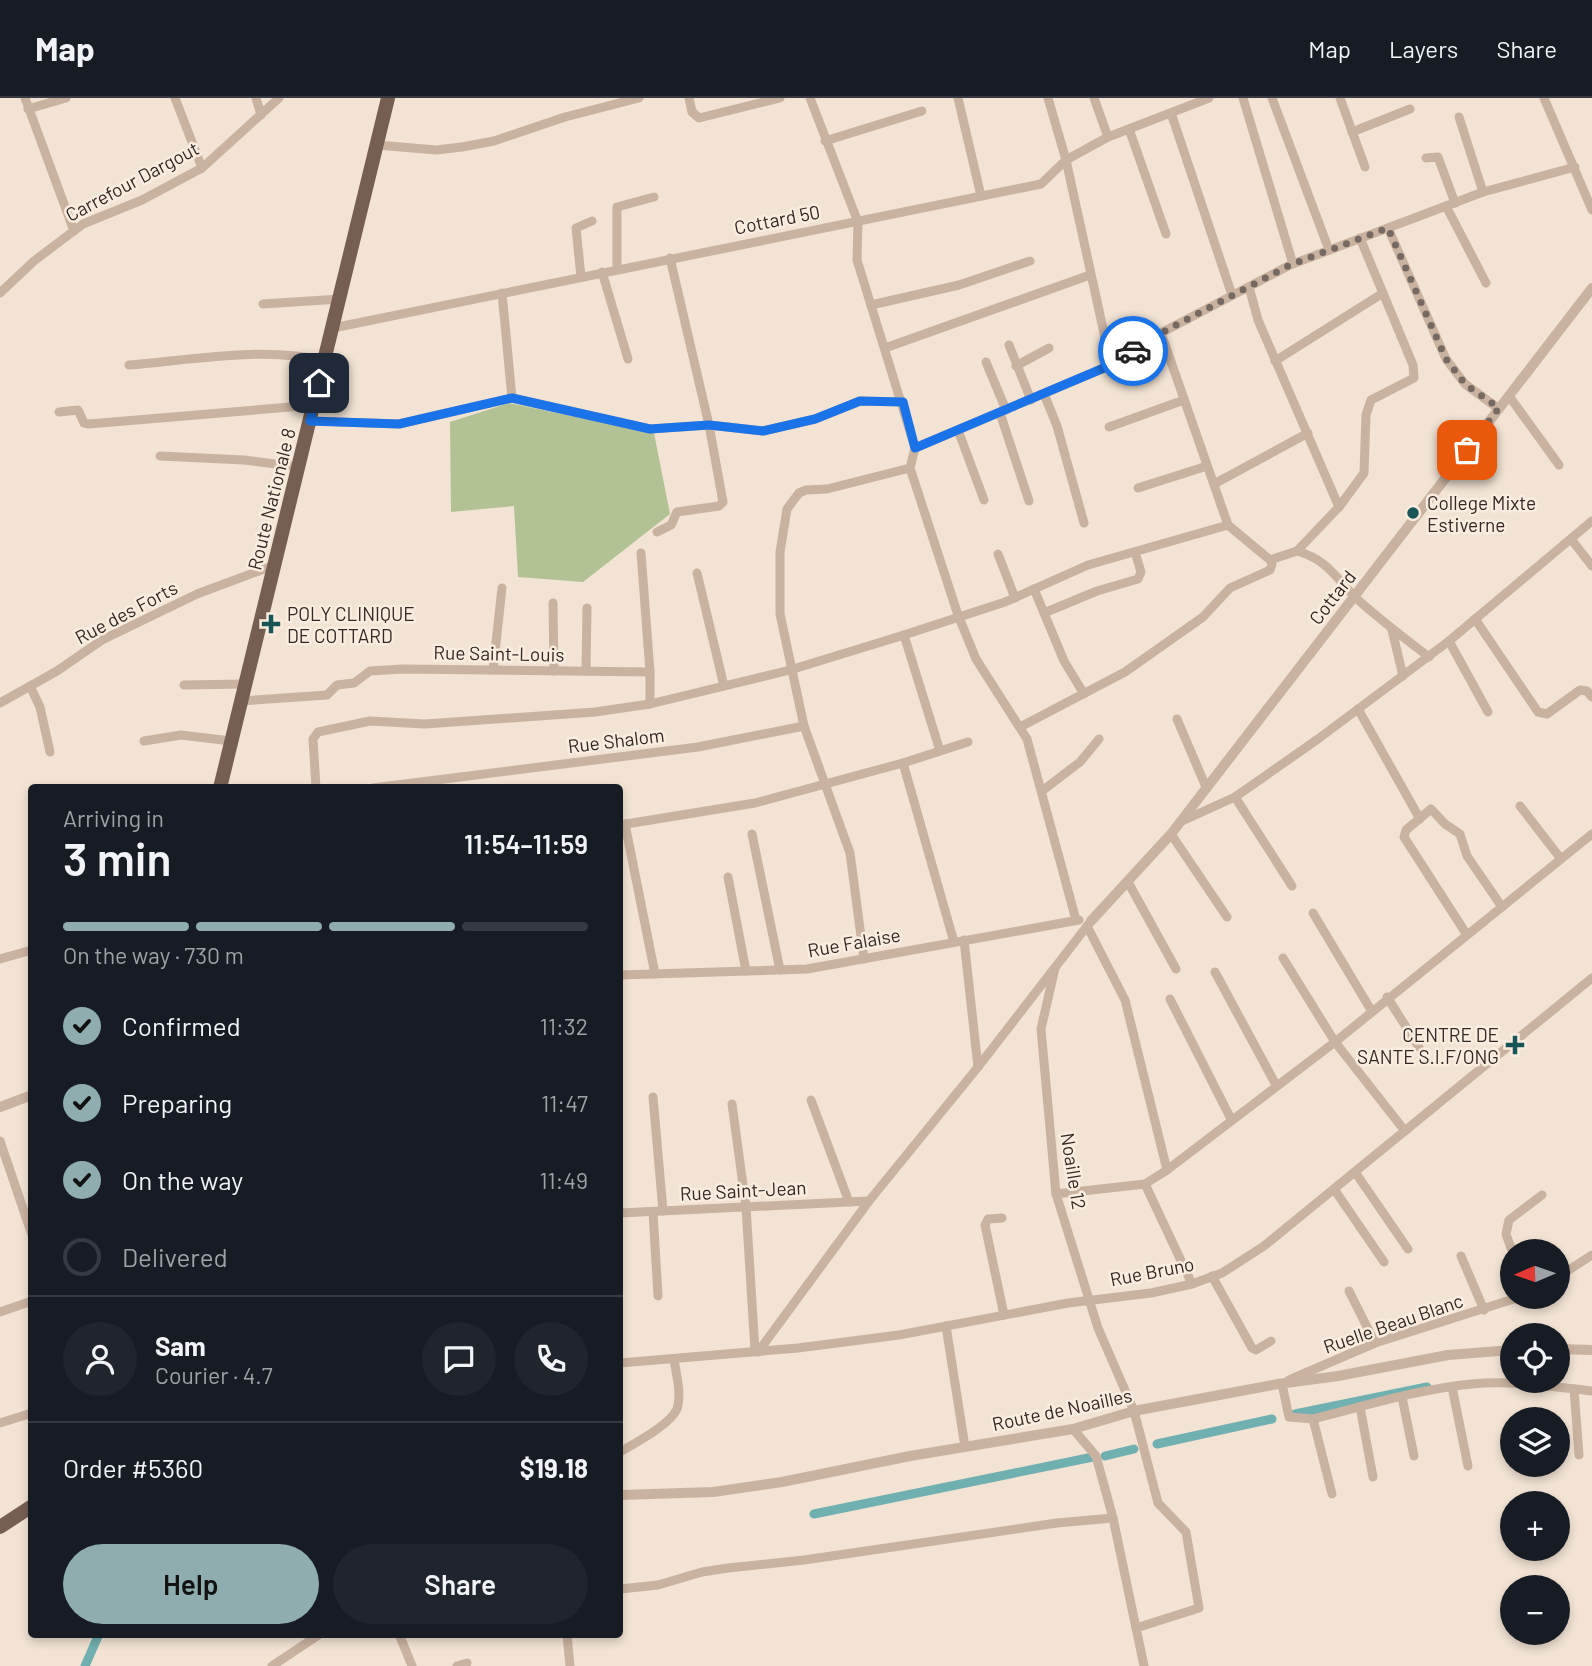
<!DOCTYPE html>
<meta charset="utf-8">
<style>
body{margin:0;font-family:Barlow,sans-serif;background:#20242c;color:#f1f3f6;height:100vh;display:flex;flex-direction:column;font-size:26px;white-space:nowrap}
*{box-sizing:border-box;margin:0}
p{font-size:23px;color:#9ea1a6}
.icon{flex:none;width:38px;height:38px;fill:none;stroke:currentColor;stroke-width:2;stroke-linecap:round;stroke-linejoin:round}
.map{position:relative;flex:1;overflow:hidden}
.details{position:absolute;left:28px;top:686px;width:595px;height:854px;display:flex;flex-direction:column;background:#171b24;border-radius:7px;box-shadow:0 4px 10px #0003}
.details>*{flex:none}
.needle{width:46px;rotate:268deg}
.fabs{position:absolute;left:1500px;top:1141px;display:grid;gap:14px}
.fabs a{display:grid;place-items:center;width:70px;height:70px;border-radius:50%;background:#171b24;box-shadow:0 4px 10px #0003;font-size:35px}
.pin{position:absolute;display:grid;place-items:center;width:60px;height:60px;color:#fff;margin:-30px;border-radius:14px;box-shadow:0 4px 10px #0006}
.courier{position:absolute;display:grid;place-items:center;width:70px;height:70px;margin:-35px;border:5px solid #1a73e8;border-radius:50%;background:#fff;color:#222;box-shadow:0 2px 9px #0007}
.headline em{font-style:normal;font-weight:600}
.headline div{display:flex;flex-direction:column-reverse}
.headline{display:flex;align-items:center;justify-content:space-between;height:119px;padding:0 35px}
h1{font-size:46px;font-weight:600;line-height:52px}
.bar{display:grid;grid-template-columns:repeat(4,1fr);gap:10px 7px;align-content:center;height:84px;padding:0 35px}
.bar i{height:9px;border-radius:5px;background:#363941}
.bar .current{background:#8facae}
.bar p{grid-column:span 4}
.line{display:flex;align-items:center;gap:18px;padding:0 35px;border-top:2px solid #363941}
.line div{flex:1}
.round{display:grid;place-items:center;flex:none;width:74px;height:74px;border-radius:37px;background:#20242c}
ol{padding:0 35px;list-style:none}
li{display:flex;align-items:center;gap:21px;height:77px}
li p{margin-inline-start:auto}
li .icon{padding:7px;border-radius:50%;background:#8facae;color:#111;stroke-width:4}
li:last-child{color:#9ea1a6}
li i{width:38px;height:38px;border:4px solid #363941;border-radius:50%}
.button{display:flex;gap:14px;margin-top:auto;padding:14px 35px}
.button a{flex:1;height:80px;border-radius:42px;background:#8facae;color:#111;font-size:28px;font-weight:600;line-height:80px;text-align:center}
.button a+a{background:#20242c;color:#f1f3f6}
header{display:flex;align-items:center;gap:42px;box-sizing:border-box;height:98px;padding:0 35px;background:#171b24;border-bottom:2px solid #363941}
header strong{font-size:33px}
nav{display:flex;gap:38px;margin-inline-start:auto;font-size:24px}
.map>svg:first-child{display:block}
</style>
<header>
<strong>Map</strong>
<nav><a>Map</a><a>Layers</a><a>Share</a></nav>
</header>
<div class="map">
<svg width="1592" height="1568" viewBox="0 0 1592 1568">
<rect width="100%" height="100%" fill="#f2e3d4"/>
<polygon fill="#b3c294" points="509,305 654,335 670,416 583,484 518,479 514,408 451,414 450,324"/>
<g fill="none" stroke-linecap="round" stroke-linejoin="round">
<g stroke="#71b0b1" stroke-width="9">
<polyline points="1295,1316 1427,1289"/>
<polyline points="1157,1346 1272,1321"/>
<polyline points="1105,1358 1134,1351"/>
<polyline points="814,1416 1093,1359"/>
<polyline points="85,1568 99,1536"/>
</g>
<g stroke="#cab2a0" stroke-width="9">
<polyline points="25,0 74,133"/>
<polyline points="175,0 202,70"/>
<polyline points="256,0 261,17"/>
<polyline points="689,0 692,14 699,20 780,0"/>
<polyline points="810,0 858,124 857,162 915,350 910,370 958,517 976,561 1027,641 1076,822"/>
<polyline points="958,0 981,98"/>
<polyline points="1048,0 1066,62 1111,267"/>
<polyline points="1094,0 1108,39"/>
<polyline points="1243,0 1293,166"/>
<polyline points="1272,0 1329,152"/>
<polyline points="1340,0 1365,69"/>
<polyline points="1544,0 1592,112"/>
<polyline points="28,11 66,0"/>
<polyline points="1171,15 1232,197"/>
<polyline points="1459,19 1483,94"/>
<polyline points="1129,31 1166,136"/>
<polyline points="1352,34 1410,11"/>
<polyline points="825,43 922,13"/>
<polyline points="377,47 436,52 462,49 494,43 565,19 639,0"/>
<polyline points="1426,60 1438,59 1455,105"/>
<polyline points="1446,108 1486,185"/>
<polyline points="1388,130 1446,261 1465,286 1499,311"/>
<polyline points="617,171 617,109 654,99"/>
<polyline points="602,174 628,261"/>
<polyline points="581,179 576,130 592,123"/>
<polyline points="1249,189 1258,222 1339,409"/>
<polyline points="0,195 34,163 83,126 142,102 202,70 279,0"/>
<polyline points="502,195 512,300"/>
<polyline points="263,206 340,201"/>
<polyline points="871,207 959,187 1030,163"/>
<polyline points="333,230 1041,86 1066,62 1108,39 1209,0"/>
<polyline points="1009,247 1031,302"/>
<polyline points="885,250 1090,177"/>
<polyline points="1275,263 1383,195"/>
<polyline points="986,264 1006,312"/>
<path d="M129,267C190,262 266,248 325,263"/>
<polyline points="1016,268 1049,250"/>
<polyline points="1044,296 1057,328 1084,425"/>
<polyline points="1509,298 1559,367"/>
<polyline points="59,314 78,312 84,325 89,326 314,307"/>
<polyline points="1000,315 1029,403"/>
<polyline points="310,323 399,326 512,300 650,331 709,327 763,333 815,321 860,303 903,304"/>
<polyline points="1109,329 1184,302"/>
<polyline points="958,332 984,402"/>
<polyline points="915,350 1111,267 1161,235 1290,167 1483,94 1575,69"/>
<polyline points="160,358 244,362 298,369"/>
<polyline points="1214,386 1308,335"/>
<polyline points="1138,390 1207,368"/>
<polyline points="657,434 671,427 677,414 719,408 723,404 709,327 670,160"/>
<polyline points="1571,441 1592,468"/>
<polyline points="1297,453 1339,409 1364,375 1366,317 1371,302 1414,280 1413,267 1360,140"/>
<polyline points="641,455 650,574"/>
<polyline points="998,456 1015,500"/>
<path d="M1270,462L1297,453C1328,462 1335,479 1356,500C1379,521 1404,540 1429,559"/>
<polyline points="697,475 724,588"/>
<polyline points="1034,491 1064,563 1084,596"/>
<polyline points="553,505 554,573"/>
<polyline points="1044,515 1097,493 1138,481 1141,474 1135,454"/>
<polyline points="1475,521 1538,614 1547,616 1580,592 1587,593 1592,599"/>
<polyline points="1392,532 1403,578"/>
<polyline points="904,537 940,653"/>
<polyline points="1449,543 1488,614"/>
<polyline points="493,572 502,490"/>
<polyline points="586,573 587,510"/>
<polyline points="184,587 245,586"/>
<polyline points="30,588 40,609 50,654"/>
<polyline points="241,603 327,597 337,587 354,585 370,573 403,571 650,574 650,606"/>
<polyline points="0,605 57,573 102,542 197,496 275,467"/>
<polyline points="1358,611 1420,721"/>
<polyline points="1177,621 1206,689"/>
<polyline points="804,628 850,755 864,861"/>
<polyline points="1020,629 1125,574 1203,519 1230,490 1270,472 1272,466 1270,462 1228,427"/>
<polyline points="144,643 181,637 231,643"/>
<polyline points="316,690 313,641 318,634 370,623 425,626 595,614 650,606 790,572 904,537 1005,504 1088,467 1228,427 1161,235"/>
<polyline points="373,690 698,649 804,628 780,516 780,454 787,411 799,395 806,392 827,391 910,370"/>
<polyline points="1042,693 1080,664 1099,641"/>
<polyline points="1235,699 1292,788"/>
<polyline points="1520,708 1561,761"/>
<polyline points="1180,724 1235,699 1318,641 1449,543 1592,423"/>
<polyline points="625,726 655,876"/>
<polyline points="620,727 755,705 903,665"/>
<polyline points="752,736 780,872"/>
<polyline points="1171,736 1227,819"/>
<polyline points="728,779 746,873"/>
<polyline points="1128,784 1176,871"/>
<polyline points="1313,815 1371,912"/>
<polyline points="1087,828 1125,902 1167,1072"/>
<polyline points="1467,837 1404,739 1406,732 1431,711 1445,726 1460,736 1467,758 1502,809"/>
<polyline points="964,842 978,969"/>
<polyline points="954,844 903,665 968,644"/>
<polyline points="1283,860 1335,944 1405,1033"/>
<polyline points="0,861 32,852"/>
<polyline points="1055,870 1041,931 1056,1096 1098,1230 1134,1313 1158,1405 1186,1434 1199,1510 1136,1530"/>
<polyline points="1215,874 1276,987"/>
<polyline points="620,877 807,871 1079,822"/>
<polyline points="1387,899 1419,949"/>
<polyline points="1170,901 1231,1021"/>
<polyline points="653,999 663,1113"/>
<polyline points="811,1002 849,1104"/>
<polyline points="732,1006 746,1109 755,1253"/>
<polyline points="0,1043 32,1137"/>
<polyline points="1355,1074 1408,1151"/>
<polyline points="1145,1086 1192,1186"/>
<polyline points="1334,1091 1384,1164"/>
<polyline points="1056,1096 1145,1086 1167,1072 1335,944 1592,736"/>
<polyline points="653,1114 658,1198"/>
<polyline points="620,1115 869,1103"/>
<polyline points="1002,1120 988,1121 985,1127 1004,1217"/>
<polyline points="1512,1153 1506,1136 1509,1122 1542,1097"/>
<polyline points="1461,1158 1484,1212"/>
<polyline points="1212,1178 1252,1250 1256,1252 1271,1243"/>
<polyline points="1558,1179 1592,1157"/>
<polyline points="1349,1193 1375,1245"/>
<polyline points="0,1214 32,1203"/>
<polyline points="946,1228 965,1349"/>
<polyline points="758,1254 869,1103 978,969 1091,823"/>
<polyline points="620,1265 798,1250 899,1237 1068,1205 1151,1195 1192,1186 1222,1175 1264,1148 1592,880"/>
<polyline points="1289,1282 1375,1245 1520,1199"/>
<polyline points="1282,1286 1289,1319 1313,1321 1332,1396"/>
<polyline points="1452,1289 1468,1368"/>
<polyline points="1574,1291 1579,1357"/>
<polyline points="1402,1299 1414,1358"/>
<polyline points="1360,1309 1373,1379"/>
<path d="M1313,1321C1365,1308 1419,1291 1472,1286C1512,1282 1553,1289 1592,1293"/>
<polyline points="0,1325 32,1315"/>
<polyline points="1073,1331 1096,1358 1113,1420 1144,1568"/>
<path d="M620,1354C635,1345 670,1327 677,1311C682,1296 676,1276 674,1261"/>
<polyline points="620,1491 658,1487 702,1474 728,1470 804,1462 1057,1425 1113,1420"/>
<polyline points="399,1536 412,1568"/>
<polyline points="567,1536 570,1568"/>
<polyline points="272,1568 320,1536"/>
<polyline points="457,1568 467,1565"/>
</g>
<g stroke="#cab2a0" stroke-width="10">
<polyline points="1091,823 1171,736 1592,190"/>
<polyline points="0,1009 32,997"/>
<polyline points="1558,1251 1592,1252"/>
<polyline points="620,1397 713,1394 782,1384 910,1358 1073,1331 1134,1313 1278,1286 1338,1278 1448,1257 1512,1252"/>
</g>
<g stroke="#775e53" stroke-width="14">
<polyline points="220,690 388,0"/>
<polyline points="0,1429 32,1408"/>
</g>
</g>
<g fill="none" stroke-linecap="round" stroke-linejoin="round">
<polyline stroke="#766962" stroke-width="7" stroke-dasharray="0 12.6" points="1133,253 1161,235 1290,167 1388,130 1446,261 1465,286 1499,310 1467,352"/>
<polyline stroke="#1a73e8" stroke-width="9" points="319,285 310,323 399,326 512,300 650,331 709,327 763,333 815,321 860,303 903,304 915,350 1111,267 1133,253"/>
</g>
<g fill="#175557" stroke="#faede0" stroke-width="2.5">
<circle cx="1413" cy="415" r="7"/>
<path d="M267.5 515.5h7v7h7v7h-7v7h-7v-7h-7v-7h7z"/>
<path d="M1511.5 936.5h7v7h7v7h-7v7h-7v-7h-7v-7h7z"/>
</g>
<g text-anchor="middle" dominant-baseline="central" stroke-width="5" stroke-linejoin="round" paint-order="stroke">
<g font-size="19" fill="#342824" stroke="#faede0">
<text transform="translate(132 83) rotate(-28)">Carrefour Dargout</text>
<text transform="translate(777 121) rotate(-11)">Cottard 50</text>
<text transform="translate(271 401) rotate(-76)">Route Nationale 8</text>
<text transform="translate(1332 499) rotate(-52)">Cottard</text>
<text transform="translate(126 514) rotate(-28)">Rue des Forts</text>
<text transform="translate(499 555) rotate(1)">Rue Saint-Louis</text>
<text transform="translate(616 642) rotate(-7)">Rue Shalom</text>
<text transform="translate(854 844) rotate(-10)">Rue Falaise</text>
<text transform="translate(1074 1073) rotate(81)">Noaille 12</text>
<text transform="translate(743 1092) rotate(-3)">Rue Saint-Jean</text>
<text transform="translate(1152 1173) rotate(-11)">Rue Bruno</text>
<text transform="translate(1393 1225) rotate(-19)">Ruelle Beau Blanc</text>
<text transform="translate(1062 1311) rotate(-12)">Route de Noailles</text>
</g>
<g font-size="19" fill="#342824" stroke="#faede0" text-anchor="start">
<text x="1427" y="404">College Mixte<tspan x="1427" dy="22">Estiverne</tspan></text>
<text x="287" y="515">POLY CLINIQUE<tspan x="287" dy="22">DE COTTARD</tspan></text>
<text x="1499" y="936" text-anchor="end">CENTRE DE<tspan x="1499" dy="22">SANTE S.I.F/ONG</tspan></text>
</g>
</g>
</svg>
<div class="fabs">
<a><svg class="needle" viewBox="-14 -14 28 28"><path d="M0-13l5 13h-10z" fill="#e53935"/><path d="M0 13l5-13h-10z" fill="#9ea1a6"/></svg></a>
<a><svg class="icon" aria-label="locate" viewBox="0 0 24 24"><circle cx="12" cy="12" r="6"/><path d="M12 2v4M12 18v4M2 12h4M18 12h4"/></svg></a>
<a><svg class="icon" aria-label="layers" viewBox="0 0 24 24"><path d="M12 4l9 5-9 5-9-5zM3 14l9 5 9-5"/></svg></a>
<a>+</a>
<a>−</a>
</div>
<div class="pin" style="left:1467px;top:352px;background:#ea580c"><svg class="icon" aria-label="bag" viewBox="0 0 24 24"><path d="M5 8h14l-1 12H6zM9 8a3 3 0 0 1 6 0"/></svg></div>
<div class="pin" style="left:319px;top:285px;background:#1f2937"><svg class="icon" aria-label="home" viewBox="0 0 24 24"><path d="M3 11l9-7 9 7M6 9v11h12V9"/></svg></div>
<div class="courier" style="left:1133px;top:253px"><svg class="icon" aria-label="car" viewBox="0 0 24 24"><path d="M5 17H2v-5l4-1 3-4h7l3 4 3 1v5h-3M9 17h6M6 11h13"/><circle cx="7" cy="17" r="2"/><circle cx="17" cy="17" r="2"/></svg></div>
<section class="details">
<div class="headline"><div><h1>3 min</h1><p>Arriving in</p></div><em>11:54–11:59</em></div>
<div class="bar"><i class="current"></i><i class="current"></i><i class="current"></i><i></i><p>On the way · 730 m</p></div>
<ol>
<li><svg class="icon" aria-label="check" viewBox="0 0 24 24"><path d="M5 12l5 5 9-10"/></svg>Confirmed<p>11:32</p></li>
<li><svg class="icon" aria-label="check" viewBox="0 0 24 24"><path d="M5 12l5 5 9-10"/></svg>Preparing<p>11:47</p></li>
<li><svg class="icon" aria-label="check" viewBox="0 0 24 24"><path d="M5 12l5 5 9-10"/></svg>On the way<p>11:49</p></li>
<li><i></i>Delivered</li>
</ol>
<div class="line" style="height:126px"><a class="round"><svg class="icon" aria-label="person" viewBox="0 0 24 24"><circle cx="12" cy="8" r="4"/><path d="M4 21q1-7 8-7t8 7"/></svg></a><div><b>Sam</b><p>Courier · 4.7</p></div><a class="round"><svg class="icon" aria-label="chat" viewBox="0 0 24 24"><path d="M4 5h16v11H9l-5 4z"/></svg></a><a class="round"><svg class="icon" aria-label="phone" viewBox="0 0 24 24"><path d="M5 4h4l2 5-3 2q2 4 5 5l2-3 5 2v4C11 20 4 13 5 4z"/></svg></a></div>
<div class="line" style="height:91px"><div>Order #5360</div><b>$19.18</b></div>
<div class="button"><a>Help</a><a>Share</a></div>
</section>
</div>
